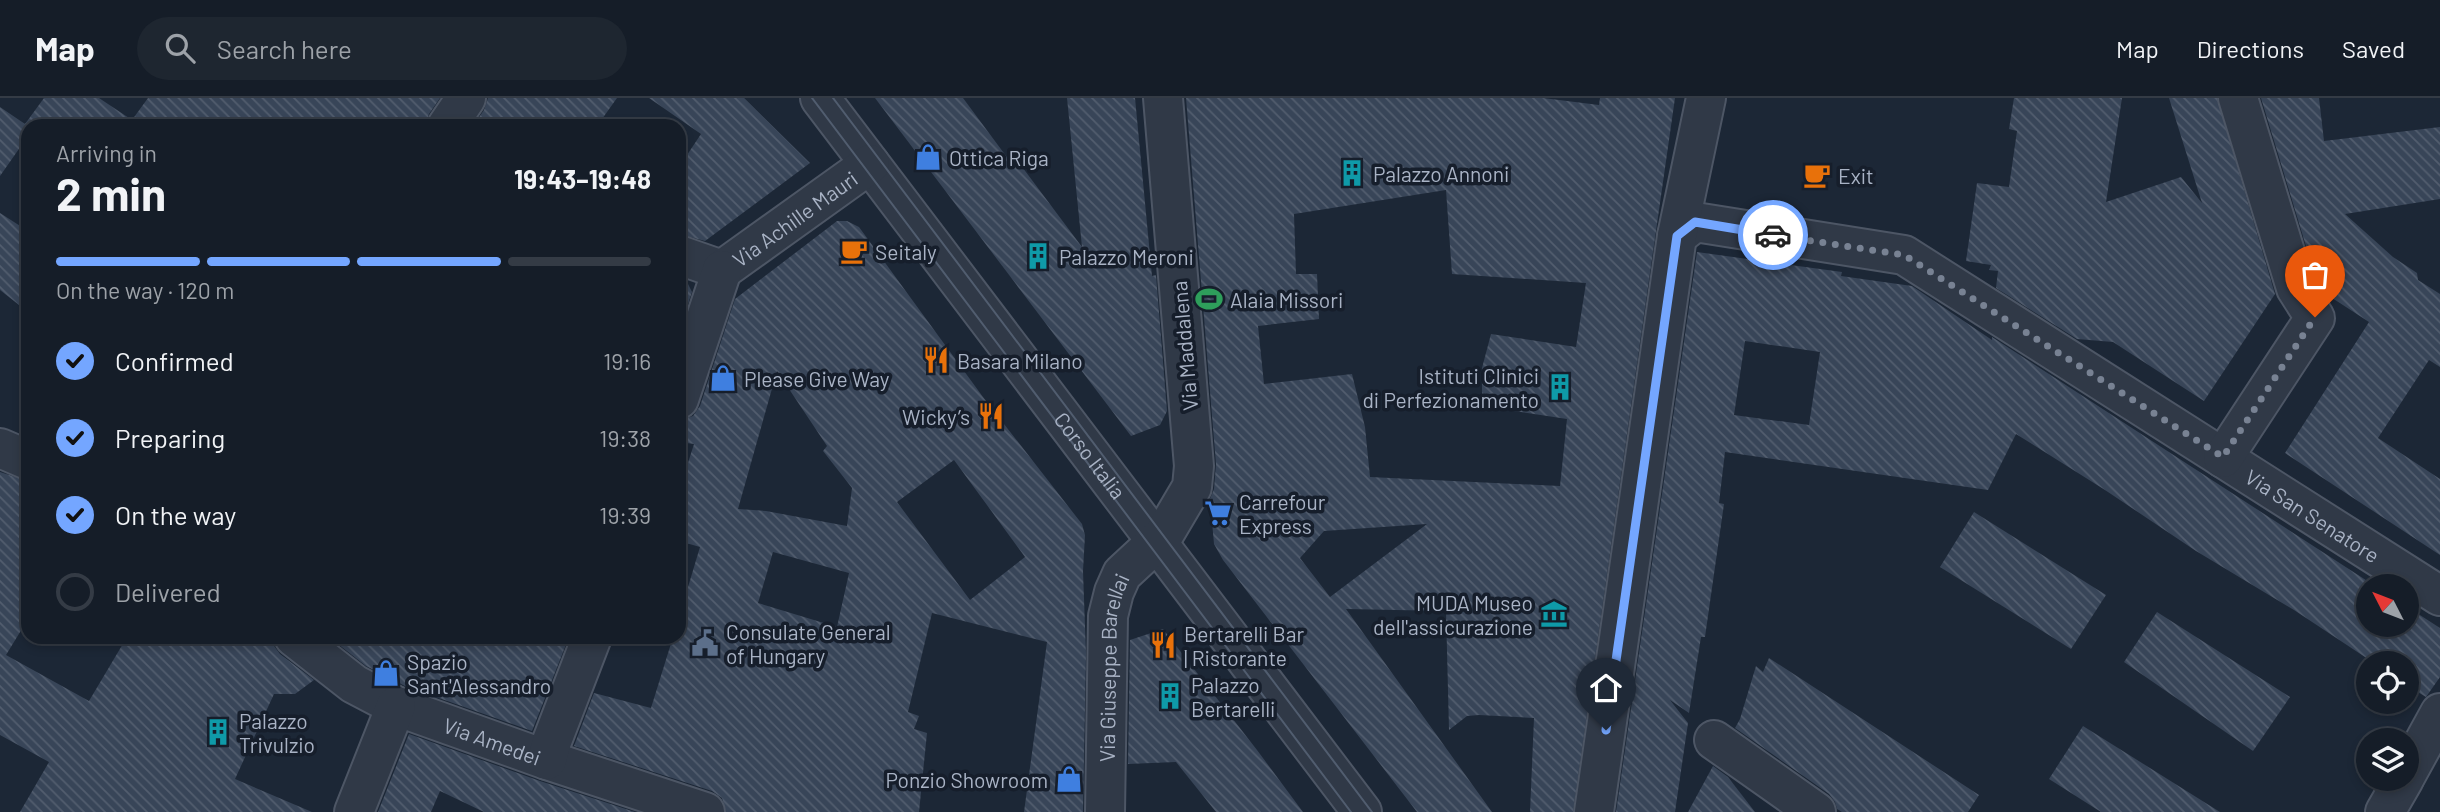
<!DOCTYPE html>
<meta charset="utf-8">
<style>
body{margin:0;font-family:Barlow,sans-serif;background:#1e2630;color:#f1f3f6;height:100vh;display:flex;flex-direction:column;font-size:26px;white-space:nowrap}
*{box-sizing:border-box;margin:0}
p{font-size:23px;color:#9da2a8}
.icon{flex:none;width:38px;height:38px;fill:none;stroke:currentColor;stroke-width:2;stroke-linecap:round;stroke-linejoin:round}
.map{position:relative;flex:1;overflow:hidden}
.details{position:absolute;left:21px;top:21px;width:665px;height:525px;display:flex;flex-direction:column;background:#151d28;border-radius:21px;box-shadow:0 4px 10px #0003,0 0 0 2px #343b45}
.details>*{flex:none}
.needle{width:46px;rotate:312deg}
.controls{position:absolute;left:2356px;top:476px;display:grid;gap:14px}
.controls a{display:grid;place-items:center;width:63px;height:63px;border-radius:50%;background:#151d28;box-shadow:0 4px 10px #0003,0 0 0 2px #343b45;font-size:35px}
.pin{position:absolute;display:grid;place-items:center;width:60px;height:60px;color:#fff;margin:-72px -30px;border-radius:50% 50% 50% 0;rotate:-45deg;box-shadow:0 0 7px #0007}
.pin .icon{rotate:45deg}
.courier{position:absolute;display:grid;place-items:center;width:70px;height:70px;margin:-35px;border:5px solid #74a6ff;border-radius:50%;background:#fff;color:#222;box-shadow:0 2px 9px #0007}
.headline em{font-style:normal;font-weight:700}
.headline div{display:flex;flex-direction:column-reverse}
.headline{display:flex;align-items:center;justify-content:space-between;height:119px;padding:0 35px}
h1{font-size:46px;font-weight:700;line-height:52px}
.bar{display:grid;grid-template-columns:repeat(4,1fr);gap:10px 7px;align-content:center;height:84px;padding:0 35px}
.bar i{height:9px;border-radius:5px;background:#343b45}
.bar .active{background:#74a6ff}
.bar p{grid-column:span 4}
ol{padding:0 35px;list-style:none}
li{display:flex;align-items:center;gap:21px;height:77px}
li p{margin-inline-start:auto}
li .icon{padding:7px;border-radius:50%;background:#74a6ff;color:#111;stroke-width:4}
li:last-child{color:#9da2a8}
li i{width:38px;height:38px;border:4px solid #343b45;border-radius:50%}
header{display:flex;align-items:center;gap:42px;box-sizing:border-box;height:98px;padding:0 35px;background:#151d28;border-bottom:2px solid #343b45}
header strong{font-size:33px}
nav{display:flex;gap:38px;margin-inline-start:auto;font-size:24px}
.search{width:490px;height:63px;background:#1e2630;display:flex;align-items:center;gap:18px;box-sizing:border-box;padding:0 24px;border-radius:38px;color:#9da2a8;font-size:26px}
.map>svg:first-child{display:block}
</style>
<header>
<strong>Map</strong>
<div class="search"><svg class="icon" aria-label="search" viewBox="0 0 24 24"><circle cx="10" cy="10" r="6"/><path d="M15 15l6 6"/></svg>Search here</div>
<nav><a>Map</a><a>Directions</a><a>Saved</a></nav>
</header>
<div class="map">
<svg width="2440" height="714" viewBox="0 0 2440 714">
<defs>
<pattern id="building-back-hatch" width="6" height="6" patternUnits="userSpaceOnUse" patternTransform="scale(1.75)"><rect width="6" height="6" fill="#384558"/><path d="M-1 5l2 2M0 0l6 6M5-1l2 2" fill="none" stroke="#525d6e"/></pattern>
</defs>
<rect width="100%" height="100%" fill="#1c2736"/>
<g fill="url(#building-back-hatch)" fill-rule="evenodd">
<polygon points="44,0 99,0 132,22 148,0 440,0 429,16 425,28 28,28 28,38 0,78 0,9 25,26"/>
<polygon points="488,0 617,0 597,28 473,28 484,12"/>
<polygon points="649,0 744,0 810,65 705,143 679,136 679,69 701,36"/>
<polygon points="875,0 963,0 1009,62 1014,58 1082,149 1067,0 1135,0 1152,178 1156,177 1167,313 1160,327 1131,338"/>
<path d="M1186,0H1543L1599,7L1600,0H1675L1573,714H1530L1534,620L1479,617L1467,618L1449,632L1446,513L1346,511L1492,714H1417L1223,462L1214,446L1210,401L1214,391L1216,366ZM1446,92L1452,176L1586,185L1576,249L1491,236L1482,270V308L1567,321L1560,388L1370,379L1365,329L1352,276L1264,286L1258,228L1319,221L1317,176H1296L1294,116ZM1427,426L1330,499L1300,460L1324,433Z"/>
<polygon points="2014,0 2122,0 2106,104 2181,79 2202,105 2169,0 2217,0 2275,196 2204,303 2113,244 2077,241 1996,190 1998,173 1989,172 1991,167 1966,163 1977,85 2009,89 2017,33 2009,31"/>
<polygon points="2261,0 2319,0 2324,43 2440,29 2440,101 2345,116 2393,159 2417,175 2418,182 2440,196 2440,269 2429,262 2378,340 2440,381 2440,457 2285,355 2369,224 2326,196 2316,181"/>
<polygon points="0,115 28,133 28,214 0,192"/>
<path d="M837,123H847L859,129L983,299L1082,426L1085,437L1083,473L1086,556L1083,714H1024L1047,544L932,515L908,614L919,618L914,631L927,635L919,714H726L722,700L712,693L574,648L594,595L651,610L673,539H679V519L700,449L679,443V393L694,346L679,344V322L693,318L700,308L735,201ZM777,273L827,348L823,353L852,390L847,428L766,413L738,411ZM954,362L1025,459L970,502L897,404ZM773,454L849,475L837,529L758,505Z"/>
<path d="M1697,154L1842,174L1841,178L1912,188L1992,242V239L2375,488H2368V527H2406V508L2440,530V579L2426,599L2406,587V565H2374L2294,512L2196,453L2105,392L2016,336L1988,392L1725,354L1719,405L1724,406L1705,539H1701L1689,615L1670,602L1688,625L1675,714H1616ZM1745,243L1820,254L1809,327L1734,317Z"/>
<polygon points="679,180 686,182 692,194 679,232"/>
<polygon points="0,374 28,383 28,521 6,557 89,603 127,539 273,539 274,548 280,556 314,582 295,596 274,596 235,681 312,714 20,714 49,664 0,637"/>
<polygon points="1974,414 2106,497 2071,551 1940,469"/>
<polygon points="2157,514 2290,599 2253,653 2124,564"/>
<polygon points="1163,531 1257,652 1303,714 1216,714 1176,664 1128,666 1130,542"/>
<polygon points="329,539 569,539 532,633 405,588 366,568"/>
<polygon points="1769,560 1979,697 1968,714 1842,714 1837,711 1835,704 1829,696 1735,630 1740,621 1756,568 1763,574"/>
<polygon points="2083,628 2220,714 2101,714 2049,681"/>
<polygon points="409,636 540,683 635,714 484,714 440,693 431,714 378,714"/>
<polygon points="1713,668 1728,679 1755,714 1688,714"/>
</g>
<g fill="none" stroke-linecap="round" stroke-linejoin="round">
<defs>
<g id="minor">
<path id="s1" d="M820,0L1362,714"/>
<polyline points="447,28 466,0"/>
<path id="s2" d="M1677,138L1695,124L1904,157L2440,498"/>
<polyline points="679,157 722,172"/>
<path id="s3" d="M722,172L870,66"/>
<polyline points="679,301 722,172"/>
<polyline points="0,350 28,362"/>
<polyline points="2223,360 2315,220 2296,190 2238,0"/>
<path id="s4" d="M294,539L354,586L396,608L547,662L705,714"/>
<polyline points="1714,642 1816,714"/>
<polyline points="547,662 552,643 592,539"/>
<polyline points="2406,677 2440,615"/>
<polyline points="354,714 396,608"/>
<path id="s5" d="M1105,714L1108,518L1114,494L1122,476L1163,438L1192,389L1194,368L1163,0"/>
<polyline points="1594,714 1677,138 1706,0"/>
<polyline points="2385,714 2404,681"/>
</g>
</defs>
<use href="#minor" stroke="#4d5665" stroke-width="42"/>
<use href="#minor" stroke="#303947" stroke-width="38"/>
<g stroke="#515d6f" stroke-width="2">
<polyline points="812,0 1351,714"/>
<polyline points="833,0 1372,714"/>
</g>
</g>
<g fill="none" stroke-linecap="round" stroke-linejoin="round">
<polyline stroke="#788293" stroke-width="7" stroke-dasharray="0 12.6" points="1773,137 1904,157 2223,359 2315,219"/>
<polyline stroke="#74a6ff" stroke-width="9" points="1606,632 1677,138 1695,124 1773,137"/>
</g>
<defs>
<symbol id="shop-bare" viewBox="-9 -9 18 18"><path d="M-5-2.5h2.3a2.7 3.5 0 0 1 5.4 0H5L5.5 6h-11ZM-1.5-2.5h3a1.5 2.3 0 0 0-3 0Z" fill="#3f7fe0" stroke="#161e2b" stroke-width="2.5" paint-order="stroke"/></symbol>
<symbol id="building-bare" viewBox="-9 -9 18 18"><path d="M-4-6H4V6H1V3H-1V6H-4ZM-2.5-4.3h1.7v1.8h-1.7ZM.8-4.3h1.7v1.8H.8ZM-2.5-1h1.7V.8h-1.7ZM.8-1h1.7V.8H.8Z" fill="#0f9aa8" stroke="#161e2b" stroke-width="2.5" paint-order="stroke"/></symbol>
<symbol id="cafe-bare" viewBox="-9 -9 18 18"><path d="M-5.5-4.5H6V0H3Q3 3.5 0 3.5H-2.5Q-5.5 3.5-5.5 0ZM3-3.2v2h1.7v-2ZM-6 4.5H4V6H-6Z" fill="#e8710a" stroke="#161e2b" stroke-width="2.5" paint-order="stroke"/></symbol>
<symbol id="stadium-bare" viewBox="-9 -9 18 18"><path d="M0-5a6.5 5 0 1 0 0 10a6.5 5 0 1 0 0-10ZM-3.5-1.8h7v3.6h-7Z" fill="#2e9e5b" stroke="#161e2b" stroke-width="2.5" paint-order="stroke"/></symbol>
<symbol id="restaurant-bare" viewBox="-9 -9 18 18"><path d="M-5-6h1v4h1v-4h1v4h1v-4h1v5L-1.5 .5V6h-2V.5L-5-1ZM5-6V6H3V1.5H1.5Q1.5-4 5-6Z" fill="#e8710a" stroke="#161e2b" stroke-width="2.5" paint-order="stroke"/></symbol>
<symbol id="supermarket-bare" viewBox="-9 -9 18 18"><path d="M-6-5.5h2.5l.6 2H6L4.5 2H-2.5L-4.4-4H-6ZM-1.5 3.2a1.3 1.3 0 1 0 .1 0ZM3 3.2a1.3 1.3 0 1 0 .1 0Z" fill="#3f7fe0" stroke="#161e2b" stroke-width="2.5" paint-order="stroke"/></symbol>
<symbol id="museum-bare" viewBox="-9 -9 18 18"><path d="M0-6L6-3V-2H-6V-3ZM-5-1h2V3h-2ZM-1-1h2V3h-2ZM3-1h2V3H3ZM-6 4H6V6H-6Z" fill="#0f9aa8" stroke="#161e2b" stroke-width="2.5" paint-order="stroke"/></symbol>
<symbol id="civic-bare" viewBox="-9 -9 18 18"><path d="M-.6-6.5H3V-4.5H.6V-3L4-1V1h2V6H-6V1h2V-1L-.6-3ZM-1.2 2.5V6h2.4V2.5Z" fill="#5c6f8a" stroke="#161e2b" stroke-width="2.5" paint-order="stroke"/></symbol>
</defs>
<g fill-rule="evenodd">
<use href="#shop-bare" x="909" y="40" width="38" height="38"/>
<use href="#building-bare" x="1333" y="56" width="38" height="38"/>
<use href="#cafe-bare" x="1798" y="58" width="38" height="38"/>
<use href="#cafe-bare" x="835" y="134" width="38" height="38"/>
<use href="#building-bare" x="1019" y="139" width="38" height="38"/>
<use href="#stadium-bare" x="1190" y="182" width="38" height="38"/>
<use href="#restaurant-bare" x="917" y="243" width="38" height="38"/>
<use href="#shop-bare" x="704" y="261" width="38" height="38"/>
<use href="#building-bare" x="1541" y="270" width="38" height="38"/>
<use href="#restaurant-bare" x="972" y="299" width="38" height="38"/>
<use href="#supermarket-bare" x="1199" y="396" width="38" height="38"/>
<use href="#museum-bare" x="1535" y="497" width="38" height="38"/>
<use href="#civic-bare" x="686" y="526" width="38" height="38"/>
<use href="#restaurant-bare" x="1144" y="528" width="38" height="38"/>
<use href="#shop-bare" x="367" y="556" width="38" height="38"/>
<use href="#building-bare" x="1151" y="579" width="38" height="38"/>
<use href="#building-bare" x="199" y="615" width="38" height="38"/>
<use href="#shop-bare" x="1050" y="662" width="38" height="38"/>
</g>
<g text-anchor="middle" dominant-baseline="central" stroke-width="7" stroke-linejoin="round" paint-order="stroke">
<g font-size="21" fill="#a9b3c5" stroke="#161e2b" text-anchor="start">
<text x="949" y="59">Ottica Riga</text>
<text x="1373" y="75">Palazzo Annoni</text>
<text x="1838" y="77">Exit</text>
<text x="875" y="153">Seitaly</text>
<text x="1059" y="158">Palazzo Meroni</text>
<text x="1230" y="201">Alaia Missori</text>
<text x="957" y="262">Basara Milano</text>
<text x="1539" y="277" text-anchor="end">Istituti Clinici<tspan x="1539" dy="24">di Perfezionamento</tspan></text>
<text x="744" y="280">Please Give Way</text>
<text x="970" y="318" text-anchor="end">Wicky’s</text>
<text x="1239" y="403">Carrefour<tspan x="1239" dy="24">Express</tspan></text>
<text x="1533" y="504" text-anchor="end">MUDA Museo<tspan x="1533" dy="24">dell'assicurazione</tspan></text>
<text x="726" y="533">Consulate General<tspan x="726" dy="24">of Hungary</tspan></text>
<text x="1184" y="535">Bertarelli Bar<tspan x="1184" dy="24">| Ristorante</tspan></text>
<text x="407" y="563">Spazio<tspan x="407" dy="24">Sant'Alessandro</tspan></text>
<text x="1191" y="586">Palazzo<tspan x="1191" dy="24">Bertarelli</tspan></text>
<text x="239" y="622">Palazzo<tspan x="239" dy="24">Trivulzio</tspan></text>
<text x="1048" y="681" text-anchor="end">Ponzio Showroom</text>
</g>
<g font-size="21" fill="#a9b3c5" stroke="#161e2b">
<text stroke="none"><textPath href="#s3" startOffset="89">Via Achille Mauri</textPath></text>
<text transform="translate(1184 248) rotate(-95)">Via Maddalena</text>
<text stroke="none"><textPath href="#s1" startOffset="448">Corso Italia</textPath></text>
<text stroke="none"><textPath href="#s2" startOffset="719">Via San Senatore</textPath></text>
<text stroke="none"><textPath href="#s5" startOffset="145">Via Giuseppe Barellai</textPath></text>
<text stroke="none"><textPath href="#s4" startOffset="226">Via Amedei</textPath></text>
</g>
</g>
</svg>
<div class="controls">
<a><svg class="needle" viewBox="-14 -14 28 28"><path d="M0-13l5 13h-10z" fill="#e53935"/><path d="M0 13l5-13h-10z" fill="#9da2a8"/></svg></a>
<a><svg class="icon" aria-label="locate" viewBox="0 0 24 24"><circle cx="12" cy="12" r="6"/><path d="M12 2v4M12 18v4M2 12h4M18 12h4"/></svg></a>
<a><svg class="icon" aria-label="layers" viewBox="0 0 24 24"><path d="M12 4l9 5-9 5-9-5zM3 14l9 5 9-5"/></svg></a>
</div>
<div class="pin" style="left:2315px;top:219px;background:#ea580c"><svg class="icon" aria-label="bag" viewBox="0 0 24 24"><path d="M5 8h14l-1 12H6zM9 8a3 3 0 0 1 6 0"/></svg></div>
<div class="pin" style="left:1606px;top:632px;background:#1f2937"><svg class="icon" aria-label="home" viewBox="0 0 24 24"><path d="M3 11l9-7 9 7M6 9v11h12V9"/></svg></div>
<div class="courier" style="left:1773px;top:137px"><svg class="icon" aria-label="car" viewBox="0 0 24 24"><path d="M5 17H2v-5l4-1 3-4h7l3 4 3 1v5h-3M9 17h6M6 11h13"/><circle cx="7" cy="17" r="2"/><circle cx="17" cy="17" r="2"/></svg></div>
<section class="details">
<div class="headline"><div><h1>2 min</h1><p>Arriving in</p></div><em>19:43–19:48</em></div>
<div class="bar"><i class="active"></i><i class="active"></i><i class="active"></i><i></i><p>On the way · 120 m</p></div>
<ol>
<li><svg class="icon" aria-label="check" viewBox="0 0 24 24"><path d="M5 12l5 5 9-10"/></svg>Confirmed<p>19:16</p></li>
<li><svg class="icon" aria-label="check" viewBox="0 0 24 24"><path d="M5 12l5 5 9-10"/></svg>Preparing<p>19:38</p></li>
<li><svg class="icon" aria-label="check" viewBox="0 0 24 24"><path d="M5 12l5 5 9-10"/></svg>On the way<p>19:39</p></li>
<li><i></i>Delivered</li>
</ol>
</section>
</div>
